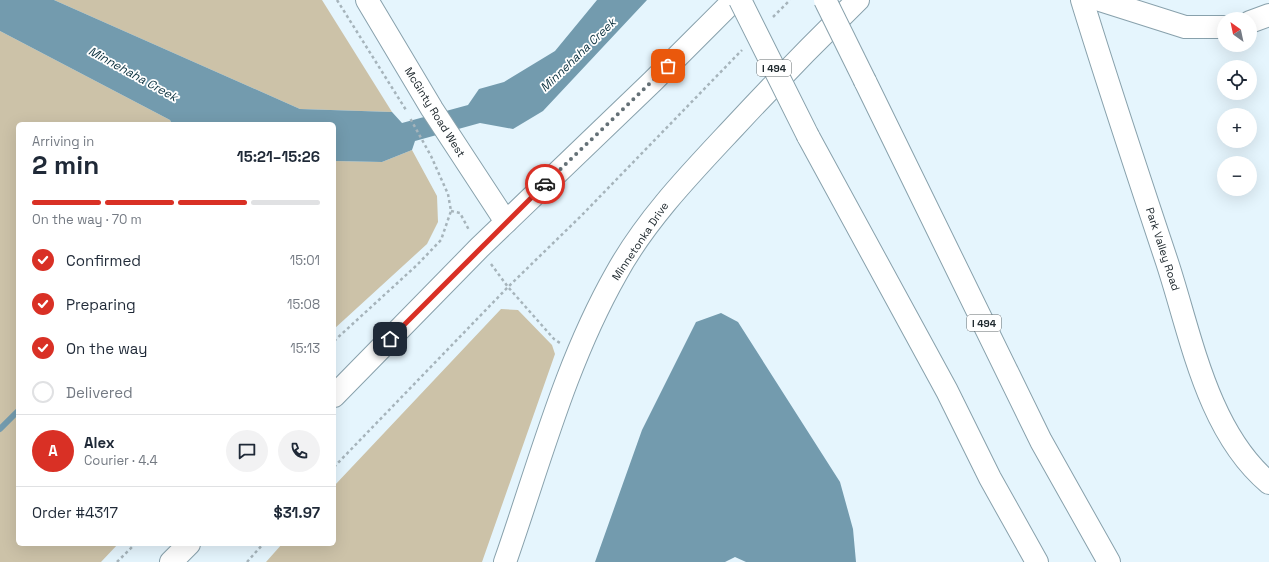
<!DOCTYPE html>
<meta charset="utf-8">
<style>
body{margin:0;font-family:"Space Grotesk",sans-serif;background:#f2f2f3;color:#1f2937;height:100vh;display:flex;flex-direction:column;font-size:15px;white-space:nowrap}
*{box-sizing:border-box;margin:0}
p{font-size:13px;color:#747a83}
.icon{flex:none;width:22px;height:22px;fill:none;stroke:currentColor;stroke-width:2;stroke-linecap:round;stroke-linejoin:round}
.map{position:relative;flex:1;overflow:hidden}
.sheet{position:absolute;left:16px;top:122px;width:320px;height:424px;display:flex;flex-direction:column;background:#fff;border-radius:6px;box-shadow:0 4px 16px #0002}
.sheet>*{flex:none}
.needle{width:26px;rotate:327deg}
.fabs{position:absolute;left:1217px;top:12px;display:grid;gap:8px}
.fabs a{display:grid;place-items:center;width:40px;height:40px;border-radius:50%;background:#fff;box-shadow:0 4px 16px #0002;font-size:20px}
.pin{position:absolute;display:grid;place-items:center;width:34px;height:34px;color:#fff;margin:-17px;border-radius:8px;box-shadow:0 2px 6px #0006}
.courier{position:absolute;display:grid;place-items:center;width:40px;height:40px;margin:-20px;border:3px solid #d93025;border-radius:50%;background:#fff;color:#222;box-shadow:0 1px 5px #0007}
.head em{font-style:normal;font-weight:600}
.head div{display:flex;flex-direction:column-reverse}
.head{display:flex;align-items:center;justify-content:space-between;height:68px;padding:0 16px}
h1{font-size:26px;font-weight:600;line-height:30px}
.bar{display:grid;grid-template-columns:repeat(4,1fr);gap:6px 4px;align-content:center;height:48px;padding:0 16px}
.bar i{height:5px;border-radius:3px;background:#e0e1e3}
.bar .active{background:#d93025}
.bar p{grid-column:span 4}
.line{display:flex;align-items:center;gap:10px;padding:0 16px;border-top:1px solid #e0e1e3}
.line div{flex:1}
.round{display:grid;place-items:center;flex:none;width:42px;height:42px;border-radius:21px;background:#f2f2f3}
ol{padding:0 16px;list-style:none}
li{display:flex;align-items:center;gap:12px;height:44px}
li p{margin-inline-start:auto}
li .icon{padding:4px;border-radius:50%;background:#d93025;color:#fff;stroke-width:4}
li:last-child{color:#747a83}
li i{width:22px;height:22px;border:2px solid #e0e1e3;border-radius:50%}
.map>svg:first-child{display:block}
</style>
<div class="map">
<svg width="1269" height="562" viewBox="0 0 1269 562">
<rect width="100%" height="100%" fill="#e5f5fd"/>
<g fill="#ccc2a8">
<polygon points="54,0 322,0 392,112 300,109"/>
<polygon points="0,31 170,120 172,124 18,124 18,544 118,544 101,562 0,562"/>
<polygon points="412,150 437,196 438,222 427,244 334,329 334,161 382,162"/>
<polygon points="501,309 518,310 552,345 555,354 482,562 266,562 282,544 334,544 334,486"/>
</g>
<g fill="#739bae">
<polygon points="0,0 54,0 300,109 392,112 402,123 468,105 479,89 504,82 555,51 597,0 647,0 543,111 513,129 480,123 415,141 412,150 382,162 334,161 334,124 172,124 170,120 0,31"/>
<polygon points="721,313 738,322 840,482 853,529 856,562 746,562 735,557 725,562 595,562 642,430 696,322"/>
</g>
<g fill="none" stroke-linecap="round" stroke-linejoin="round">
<polyline stroke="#739bae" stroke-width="6" points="0,429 18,411"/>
<defs>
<g id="minor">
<path d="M1082,0C1109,88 1138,175 1167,262C1191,335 1207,431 1269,483"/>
<polyline points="1100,0 1185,27 1224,27"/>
<polyline points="1250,22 1269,15"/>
</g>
<path id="tertiary" d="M505,562C539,465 565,364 616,274C646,219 692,172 735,126C775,83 816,41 858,0"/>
<g id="secondary">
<polyline points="367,0 432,109 506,222"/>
<polyline points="334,396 479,248 653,81 734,0"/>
<polyline points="171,562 189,544"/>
</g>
<g id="motorway">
<polyline points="865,81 1041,441 1109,562"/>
<polyline points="808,136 947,391 990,478 1037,562"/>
</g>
</defs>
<use href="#minor" stroke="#88a1ac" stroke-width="24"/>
<use href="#tertiary" stroke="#88a1ac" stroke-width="24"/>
<use href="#secondary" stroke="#88a1ac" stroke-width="24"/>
<use href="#motorway" stroke="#88a1ac" stroke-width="24"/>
<g stroke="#a6b4bb" stroke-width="2.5" stroke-dasharray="3 3" stroke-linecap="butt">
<polyline points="337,0 406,110"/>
<polyline points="773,17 790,0"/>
<polyline points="451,211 460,213 469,230"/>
<polyline points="491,264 508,287 554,339 560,343"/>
<polyline points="334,341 417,265 441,240 451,211 448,194 431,156 410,118"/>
<polyline points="334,467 508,287 582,215 742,50"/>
<polyline points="117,562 135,544"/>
<polyline points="247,562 263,544"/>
</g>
<use href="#minor" stroke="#fff" stroke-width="22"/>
<use href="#tertiary" stroke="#fff" stroke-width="22"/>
<use href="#secondary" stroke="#fff" stroke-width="22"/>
<use href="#motorway" stroke="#fff" stroke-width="22"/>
<defs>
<g id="motorway-bridge">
<polyline points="740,0 808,136"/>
<polyline points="825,0 865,81"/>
</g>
</defs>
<use href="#motorway-bridge" stroke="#88a1ac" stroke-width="24" stroke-linecap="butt"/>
<use href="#motorway-bridge" stroke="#fff" stroke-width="22"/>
</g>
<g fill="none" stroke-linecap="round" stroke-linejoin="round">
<polyline stroke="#657177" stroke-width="4" stroke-dasharray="0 7.2" points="545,184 668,66"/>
<polyline stroke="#d93025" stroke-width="5" points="390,339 545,184"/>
</g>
<g text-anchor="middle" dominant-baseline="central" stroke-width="3.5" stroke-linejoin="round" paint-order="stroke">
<g fill="#fff" stroke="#636a6d" stroke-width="1">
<rect x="757" y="60" width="34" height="16" rx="3"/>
<rect x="967" y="315" width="34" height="16" rx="3"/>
</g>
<g font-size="10" font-weight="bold" fill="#202a2f">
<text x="774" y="68">I 494</text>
<text x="984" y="323">I 494</text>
</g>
<g font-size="11" fill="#202a2f" stroke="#fff">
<text transform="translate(435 112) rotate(58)">McGinty Road West</text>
<text transform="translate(640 241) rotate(-56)">Minnetonka Drive</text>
<text transform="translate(1163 249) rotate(72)">Park Valley Road</text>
</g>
<g font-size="12" font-style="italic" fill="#0b313f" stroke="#fff">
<text transform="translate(578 55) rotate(-44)">Minnehaha Creek</text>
<text transform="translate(133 74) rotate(29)">Minnehaha Creek</text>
</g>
</g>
</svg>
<div class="fabs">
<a><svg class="needle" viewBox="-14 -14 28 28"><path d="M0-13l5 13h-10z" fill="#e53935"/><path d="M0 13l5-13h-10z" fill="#747a83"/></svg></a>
<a><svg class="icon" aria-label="locate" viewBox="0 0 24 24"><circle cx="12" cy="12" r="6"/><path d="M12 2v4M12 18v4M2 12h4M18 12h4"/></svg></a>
<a>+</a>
<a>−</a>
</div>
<div class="pin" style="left:668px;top:66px;background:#ea580c"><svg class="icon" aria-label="bag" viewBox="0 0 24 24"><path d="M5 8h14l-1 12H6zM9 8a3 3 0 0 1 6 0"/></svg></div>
<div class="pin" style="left:390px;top:339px;background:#1f2937"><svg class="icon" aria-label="home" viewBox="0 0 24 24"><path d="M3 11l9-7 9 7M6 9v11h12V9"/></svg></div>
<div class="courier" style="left:545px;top:184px"><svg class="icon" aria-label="car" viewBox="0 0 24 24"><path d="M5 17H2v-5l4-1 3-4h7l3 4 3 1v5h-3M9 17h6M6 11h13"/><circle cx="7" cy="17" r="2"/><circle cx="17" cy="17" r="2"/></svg></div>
<section class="sheet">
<div class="head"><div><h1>2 min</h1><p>Arriving in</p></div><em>15:21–15:26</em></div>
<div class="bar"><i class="active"></i><i class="active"></i><i class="active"></i><i></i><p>On the way · 70 m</p></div>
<ol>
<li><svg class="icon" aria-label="check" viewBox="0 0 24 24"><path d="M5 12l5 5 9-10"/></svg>Confirmed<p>15:01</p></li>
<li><svg class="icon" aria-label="check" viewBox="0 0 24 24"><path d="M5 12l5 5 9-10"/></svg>Preparing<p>15:08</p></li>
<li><svg class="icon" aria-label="check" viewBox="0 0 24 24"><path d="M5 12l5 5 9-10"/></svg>On the way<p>15:13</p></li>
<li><i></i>Delivered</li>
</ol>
<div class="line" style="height:72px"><b class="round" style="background:#d93025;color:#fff">A</b><div><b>Alex</b><p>Courier · 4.4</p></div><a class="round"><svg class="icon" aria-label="chat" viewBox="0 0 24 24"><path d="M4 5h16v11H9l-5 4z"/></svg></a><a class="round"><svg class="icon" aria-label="phone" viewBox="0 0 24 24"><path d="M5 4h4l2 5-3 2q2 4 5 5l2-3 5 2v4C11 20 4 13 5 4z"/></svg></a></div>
<div class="line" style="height:52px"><div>Order #4317</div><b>$31.97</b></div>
</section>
</div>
